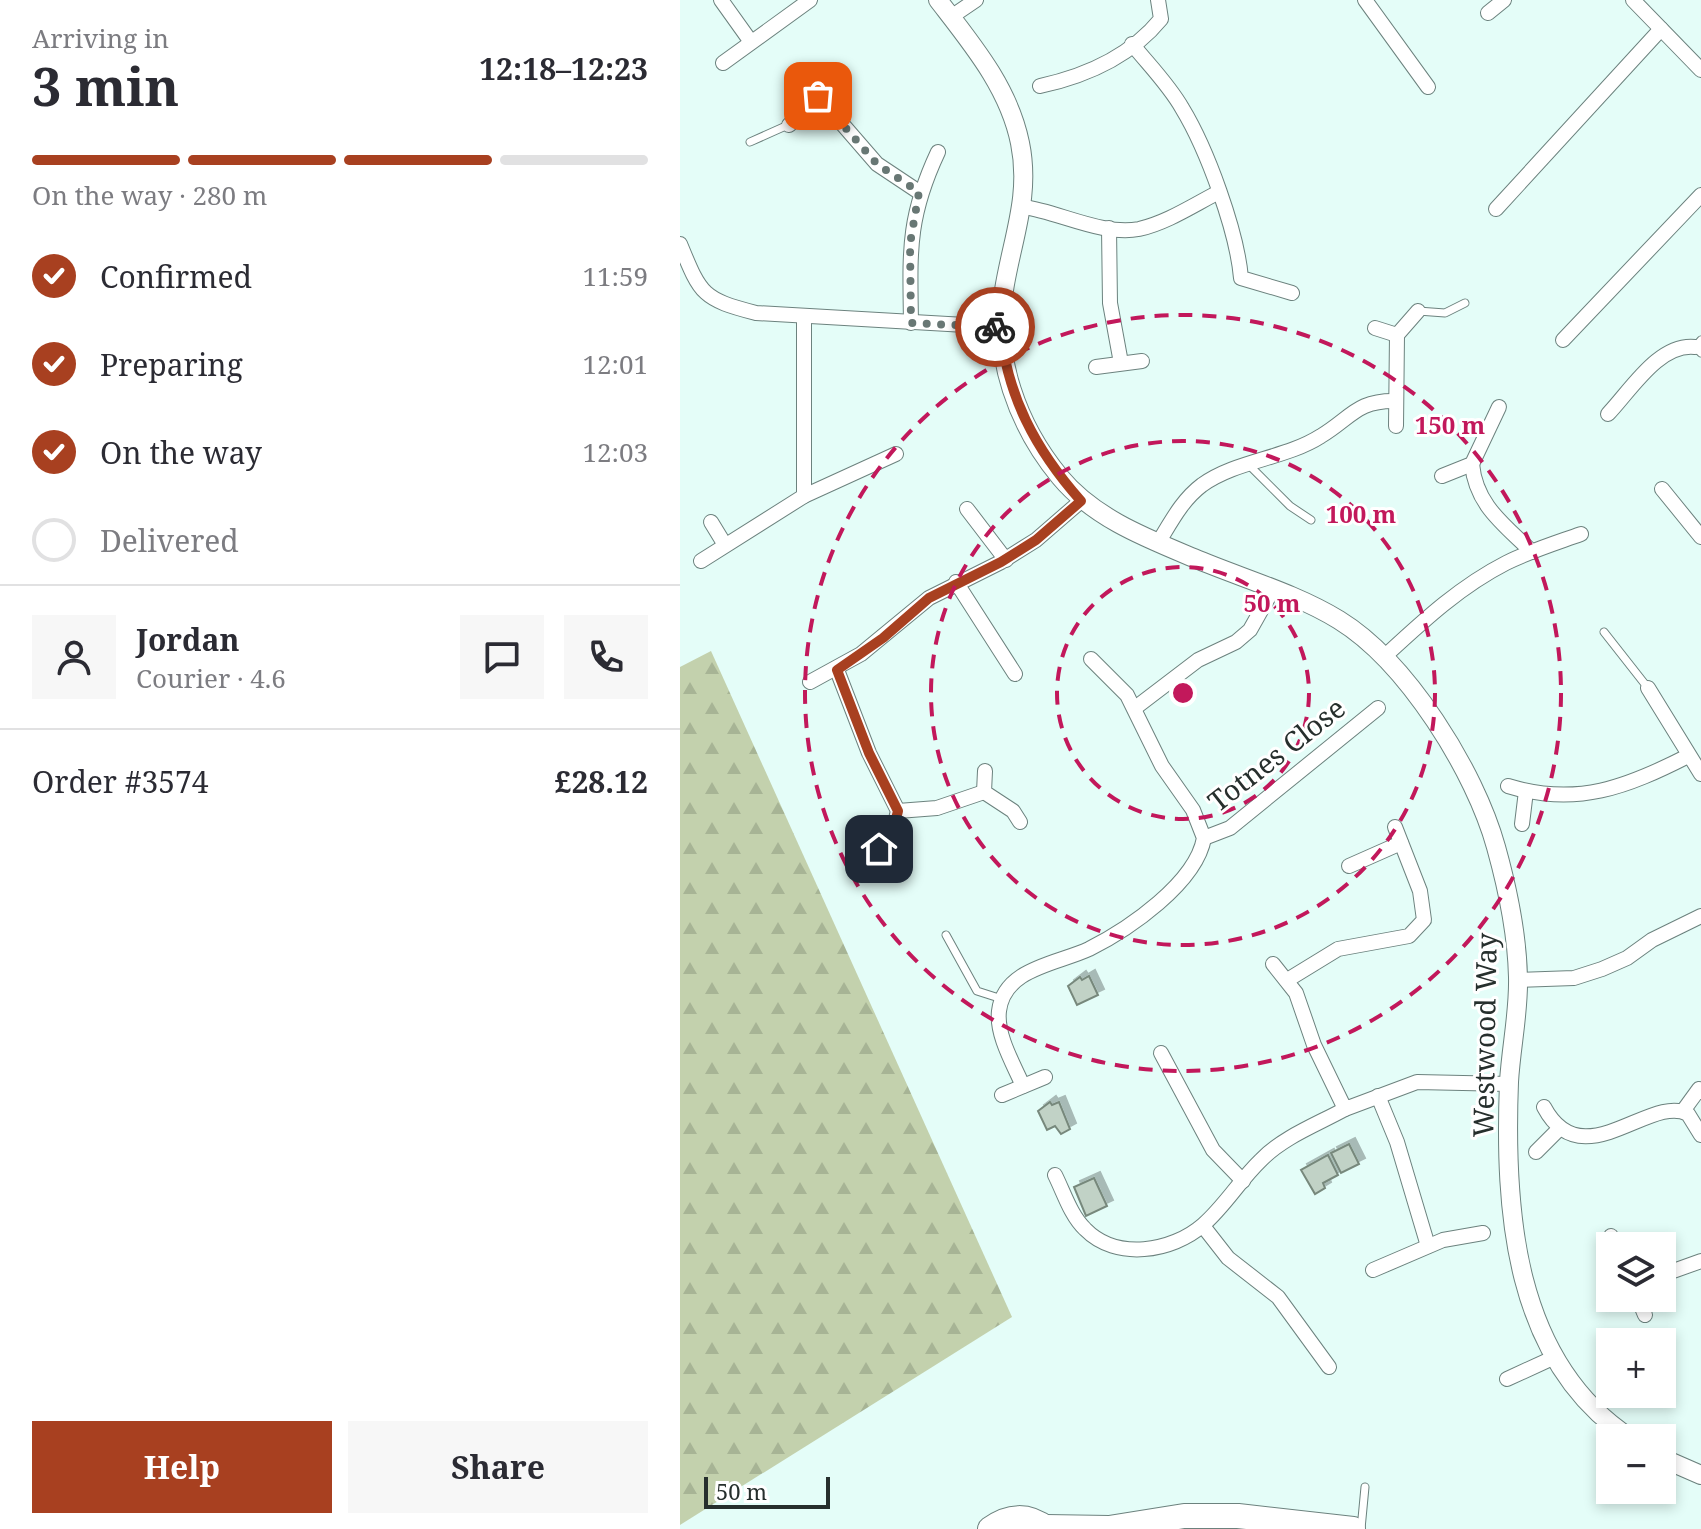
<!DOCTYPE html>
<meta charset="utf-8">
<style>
body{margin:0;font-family:"Noto Serif",serif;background:#f7f7f7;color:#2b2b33;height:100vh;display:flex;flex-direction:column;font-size:30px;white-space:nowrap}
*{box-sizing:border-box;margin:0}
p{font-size:26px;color:#7c7c81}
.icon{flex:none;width:44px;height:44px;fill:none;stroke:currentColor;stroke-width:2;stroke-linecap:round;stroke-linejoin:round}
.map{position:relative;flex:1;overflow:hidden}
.drawer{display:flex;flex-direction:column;background:#fff;width:680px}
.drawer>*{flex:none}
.buttons{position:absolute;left:916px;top:1232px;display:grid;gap:16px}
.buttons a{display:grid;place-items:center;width:80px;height:80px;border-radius:0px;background:#fff;box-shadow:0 4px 12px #0003;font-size:40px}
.scale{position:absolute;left:24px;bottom:20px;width:126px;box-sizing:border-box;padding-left:8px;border:4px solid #262f2d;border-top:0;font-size:22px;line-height:28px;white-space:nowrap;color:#262f2d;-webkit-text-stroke:6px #fff;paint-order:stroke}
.pin{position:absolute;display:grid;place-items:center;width:68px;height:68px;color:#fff;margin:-34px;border-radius:16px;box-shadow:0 4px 12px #0006}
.courier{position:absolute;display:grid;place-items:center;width:80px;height:80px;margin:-40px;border:6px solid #a84020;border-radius:50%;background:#fff;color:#222;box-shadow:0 2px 10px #0007}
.headline em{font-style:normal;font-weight:700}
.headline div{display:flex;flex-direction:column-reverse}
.headline{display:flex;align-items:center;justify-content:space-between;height:136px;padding:0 32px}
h1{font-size:52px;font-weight:700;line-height:60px}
.bar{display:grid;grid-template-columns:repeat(4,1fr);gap:12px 8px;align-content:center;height:96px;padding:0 32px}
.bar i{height:10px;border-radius:6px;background:#e1e1e2}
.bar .on{background:#a84020}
.bar p{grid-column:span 4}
.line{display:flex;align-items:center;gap:20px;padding:0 32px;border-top:2px solid #e1e1e2}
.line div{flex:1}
.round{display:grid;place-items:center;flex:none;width:84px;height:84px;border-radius:0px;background:#f7f7f7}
ol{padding:0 32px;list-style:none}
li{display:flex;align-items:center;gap:24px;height:88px}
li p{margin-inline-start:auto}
li .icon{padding:8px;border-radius:50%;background:#a84020;color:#fff;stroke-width:4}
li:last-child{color:#7c7c81}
li i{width:44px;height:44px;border:4px solid #e1e1e2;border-radius:50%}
.button{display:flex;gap:16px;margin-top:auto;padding:16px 32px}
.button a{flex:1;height:92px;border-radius:0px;background:#a84020;color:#fff;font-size:32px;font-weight:700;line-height:92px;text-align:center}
.button a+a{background:#f7f7f7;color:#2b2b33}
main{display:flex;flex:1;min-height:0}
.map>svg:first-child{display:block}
</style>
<main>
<section class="drawer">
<div class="headline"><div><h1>3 min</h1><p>Arriving in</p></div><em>12:18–12:23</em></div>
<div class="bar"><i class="on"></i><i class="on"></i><i class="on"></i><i></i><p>On the way · 280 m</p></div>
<ol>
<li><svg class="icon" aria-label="check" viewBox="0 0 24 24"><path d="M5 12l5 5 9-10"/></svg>Confirmed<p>11:59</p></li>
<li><svg class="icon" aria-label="check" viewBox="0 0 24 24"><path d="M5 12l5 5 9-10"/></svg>Preparing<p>12:01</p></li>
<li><svg class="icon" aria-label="check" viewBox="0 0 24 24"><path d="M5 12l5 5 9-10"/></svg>On the way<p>12:03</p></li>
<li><i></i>Delivered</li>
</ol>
<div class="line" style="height:144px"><a class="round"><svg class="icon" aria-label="person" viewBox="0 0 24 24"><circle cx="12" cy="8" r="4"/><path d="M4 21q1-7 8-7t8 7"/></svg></a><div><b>Jordan</b><p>Courier · 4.6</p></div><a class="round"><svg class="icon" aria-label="chat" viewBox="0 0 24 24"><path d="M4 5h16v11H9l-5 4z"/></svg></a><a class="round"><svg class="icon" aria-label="phone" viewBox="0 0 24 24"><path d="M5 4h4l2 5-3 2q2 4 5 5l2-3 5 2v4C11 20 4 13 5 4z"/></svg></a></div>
<div class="line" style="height:104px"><div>Order #3574</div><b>£28.12</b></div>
<div class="button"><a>Help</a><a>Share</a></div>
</section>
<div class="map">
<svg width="1021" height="1529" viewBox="0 0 1021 1529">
<defs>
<pattern id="forest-firs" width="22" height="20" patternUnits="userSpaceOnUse" patternTransform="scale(2)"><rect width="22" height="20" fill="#c3d1ad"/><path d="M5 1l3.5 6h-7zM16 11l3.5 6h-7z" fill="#a7b495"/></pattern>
<filter id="shadow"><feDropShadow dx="6" dy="-6" stdDeviation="0" flood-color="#0004"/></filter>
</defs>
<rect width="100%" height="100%" fill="#e4fdf8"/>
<polygon fill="url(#forest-firs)" points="31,651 332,1317 0,1525 0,667"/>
<g fill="#c1d2c6" stroke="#77887c" stroke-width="2" filter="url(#shadow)">
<polygon points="409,976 418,995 397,1005 388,986 400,977 402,980"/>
<polygon points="370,1102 372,1105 379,1102 390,1129 381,1134 375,1126 367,1130 358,1111"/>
<polygon points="669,1144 679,1164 661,1173 651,1153"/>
<polygon points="648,1155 658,1175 643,1183 645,1188 635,1194 621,1170"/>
<polygon points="414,1178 427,1206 406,1216 394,1187"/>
</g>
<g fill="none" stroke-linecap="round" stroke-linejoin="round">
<defs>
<g id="service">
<polyline points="70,142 108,125"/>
<polyline points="738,311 765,313 785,303"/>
<polyline points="1021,340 1015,347 1021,353"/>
<polyline points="569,465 610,506 631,520"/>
<polyline points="924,632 968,688"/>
<polyline points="266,935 297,991 322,999"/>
<polyline points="681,1529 685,1487"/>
</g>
<g id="minor">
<polyline points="41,0 71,42"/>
<polyline points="685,0 748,87"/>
<polyline points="953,0 1021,70"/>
<polyline points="808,13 824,0"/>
<polyline points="271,17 296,0"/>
<path d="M452,44C469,65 489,85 502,108C527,149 557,231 561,278L612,293"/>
<polyline points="43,63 130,0"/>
<path d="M360,86C406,76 450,57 481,19L478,0"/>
<polyline points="138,96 197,164 239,192"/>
<polyline points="109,125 135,102 142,83"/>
<path d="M344,207C379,212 423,236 459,229C486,223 512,206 537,193"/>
<polyline points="816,209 981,29"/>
<polyline points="429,228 430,303 441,363"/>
<path d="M0,244C21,295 22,299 76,313L320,327"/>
<path d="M231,323C230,253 227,218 258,152"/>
<polyline points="695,328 717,335 738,311"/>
<polyline points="883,340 1021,195"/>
<polyline points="416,367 462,361"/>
<path d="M928,414C951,390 979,343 1015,347"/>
<polyline points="716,426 717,335"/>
<path d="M792,464C796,506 825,525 852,552"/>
<polyline points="762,476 792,464 819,407"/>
<polyline points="982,489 1021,537"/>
<polyline points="124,496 216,454"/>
<polyline points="287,509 326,560"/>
<polyline points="31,522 45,545"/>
<path d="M478,543C491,522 502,500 522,485C557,460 605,459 641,436C671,418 677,400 716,401"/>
<polyline points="21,561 124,496 124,318"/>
<polyline points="276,582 335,674"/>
<path d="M704,657C742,622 779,587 826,563C850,551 876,543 901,534"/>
<polyline points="157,670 189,753 218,811 212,835 199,849 175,860"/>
<polyline points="130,682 181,654 249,598 321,562 356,540 401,501"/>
<polyline points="968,688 1021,774"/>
<polyline points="455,708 518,660 556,642 570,630 592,591"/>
<polyline points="305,771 304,792 333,811 340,822"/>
<path d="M828,786C897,807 947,787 1008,756"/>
<polyline points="218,811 257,808 304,792"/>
<polyline points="842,824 846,791"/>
<polyline points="524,838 550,828 698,708"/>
<polyline points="669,866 721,843"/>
<polyline points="593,964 616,993 634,1045 665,1109 737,1082 829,1084"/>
<polyline points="609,979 658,949 729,936 744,920 740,891 715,827"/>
<polyline points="838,980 894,978 922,969 947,958 972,940 1021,916"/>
<polyline points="481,1053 533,1150 563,1181"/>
<path d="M343,1086C334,1065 316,1035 319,1011C324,968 377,964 409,949C449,929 516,883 524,838L513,810L482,766L447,695L411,659"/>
<polyline points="322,1095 365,1077"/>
<polyline points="698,1096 717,1142 748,1246"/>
<path d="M864,1107C902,1179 971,1093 1008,1114L1021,1135"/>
<polyline points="1003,1111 1019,1089"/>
<polyline points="856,1152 880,1128"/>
<path d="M375,1175C384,1193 391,1216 405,1229C436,1261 492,1252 523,1225C545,1206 560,1180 581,1160C603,1137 638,1124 665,1109"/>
<polyline points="523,1226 548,1258 598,1297 649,1367"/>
<polyline points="931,1236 935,1246"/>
<polyline points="693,1270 763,1240 803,1233"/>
<polyline points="982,1275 1021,1261"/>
<polyline points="958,1298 965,1315"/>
<polyline points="827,1379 875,1357"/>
</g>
<g id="tertiary">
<path d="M258,0C292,44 329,88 340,143C351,196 332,239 324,290C312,357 338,426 380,477C414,518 466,538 514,558C561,578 615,593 659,620C727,662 795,771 816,847C828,890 837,933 838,977C839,1012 831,1047 829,1082C824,1209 833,1361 950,1438"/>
<polyline points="982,1458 1021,1475"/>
</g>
<g id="trunk">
<polyline points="366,1527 429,1528 504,1516 558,1516 673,1529"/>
<path d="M310,1529C329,1515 348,1514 367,1529"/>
</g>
</defs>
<use href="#service" stroke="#6c827e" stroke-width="9"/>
<use href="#minor" stroke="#6c827e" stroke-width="16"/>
<use href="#tertiary" stroke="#6c827e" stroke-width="20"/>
<use href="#trunk" stroke="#6c827e" stroke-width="26"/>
<use href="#service" stroke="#fff" stroke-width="7"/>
<use href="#minor" stroke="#fff" stroke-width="14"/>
<use href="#tertiary" stroke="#fff" stroke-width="18"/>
<use href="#trunk" stroke="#fff" stroke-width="24"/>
</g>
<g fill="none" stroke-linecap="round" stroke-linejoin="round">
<polyline stroke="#687774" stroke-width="8" stroke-dasharray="0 14.4" points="138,96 197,164 239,192 230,244 231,323 315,327"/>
<path stroke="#a84020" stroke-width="10" d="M199,849L212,835L218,811L189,753L157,670L203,638L249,598L321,562L356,540L401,501C355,449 327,396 320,327H315"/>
</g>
<g fill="none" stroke="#c2185b" stroke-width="4" stroke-dasharray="14 10">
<circle cx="503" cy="693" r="126"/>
<circle cx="503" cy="693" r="252"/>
<circle cx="503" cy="693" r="378"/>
</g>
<g text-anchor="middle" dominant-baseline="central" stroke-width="6" stroke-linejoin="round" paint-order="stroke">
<g font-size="28" fill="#262f2d" stroke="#fff">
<text transform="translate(596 754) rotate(-38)">Totnes Close</text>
<text transform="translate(804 1035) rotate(-89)">Westwood Way</text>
</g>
</g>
<circle cx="503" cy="693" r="12" fill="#c2185b" stroke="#fff" stroke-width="4"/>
<g font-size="24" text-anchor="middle" font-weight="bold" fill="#c2185b" stroke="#fff" stroke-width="6" stroke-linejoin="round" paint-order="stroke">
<text x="770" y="434">150 m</text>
<text x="681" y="523">100 m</text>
<text x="592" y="612">50 m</text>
</g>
</svg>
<div class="buttons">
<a><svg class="icon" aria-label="layers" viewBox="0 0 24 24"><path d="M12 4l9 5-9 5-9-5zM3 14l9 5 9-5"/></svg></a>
<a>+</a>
<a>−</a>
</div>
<div class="scale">50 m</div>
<div class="pin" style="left:138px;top:96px;background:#ea580c"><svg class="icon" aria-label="bag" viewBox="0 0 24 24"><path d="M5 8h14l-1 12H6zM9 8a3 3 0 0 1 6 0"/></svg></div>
<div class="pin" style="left:199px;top:849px;background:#1f2937"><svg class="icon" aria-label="home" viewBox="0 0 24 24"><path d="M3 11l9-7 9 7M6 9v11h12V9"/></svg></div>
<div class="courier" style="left:315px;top:327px"><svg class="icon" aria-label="bike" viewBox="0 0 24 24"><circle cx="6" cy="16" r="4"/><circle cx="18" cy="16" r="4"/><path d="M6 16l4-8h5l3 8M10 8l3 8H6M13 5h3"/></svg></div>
</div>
</main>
